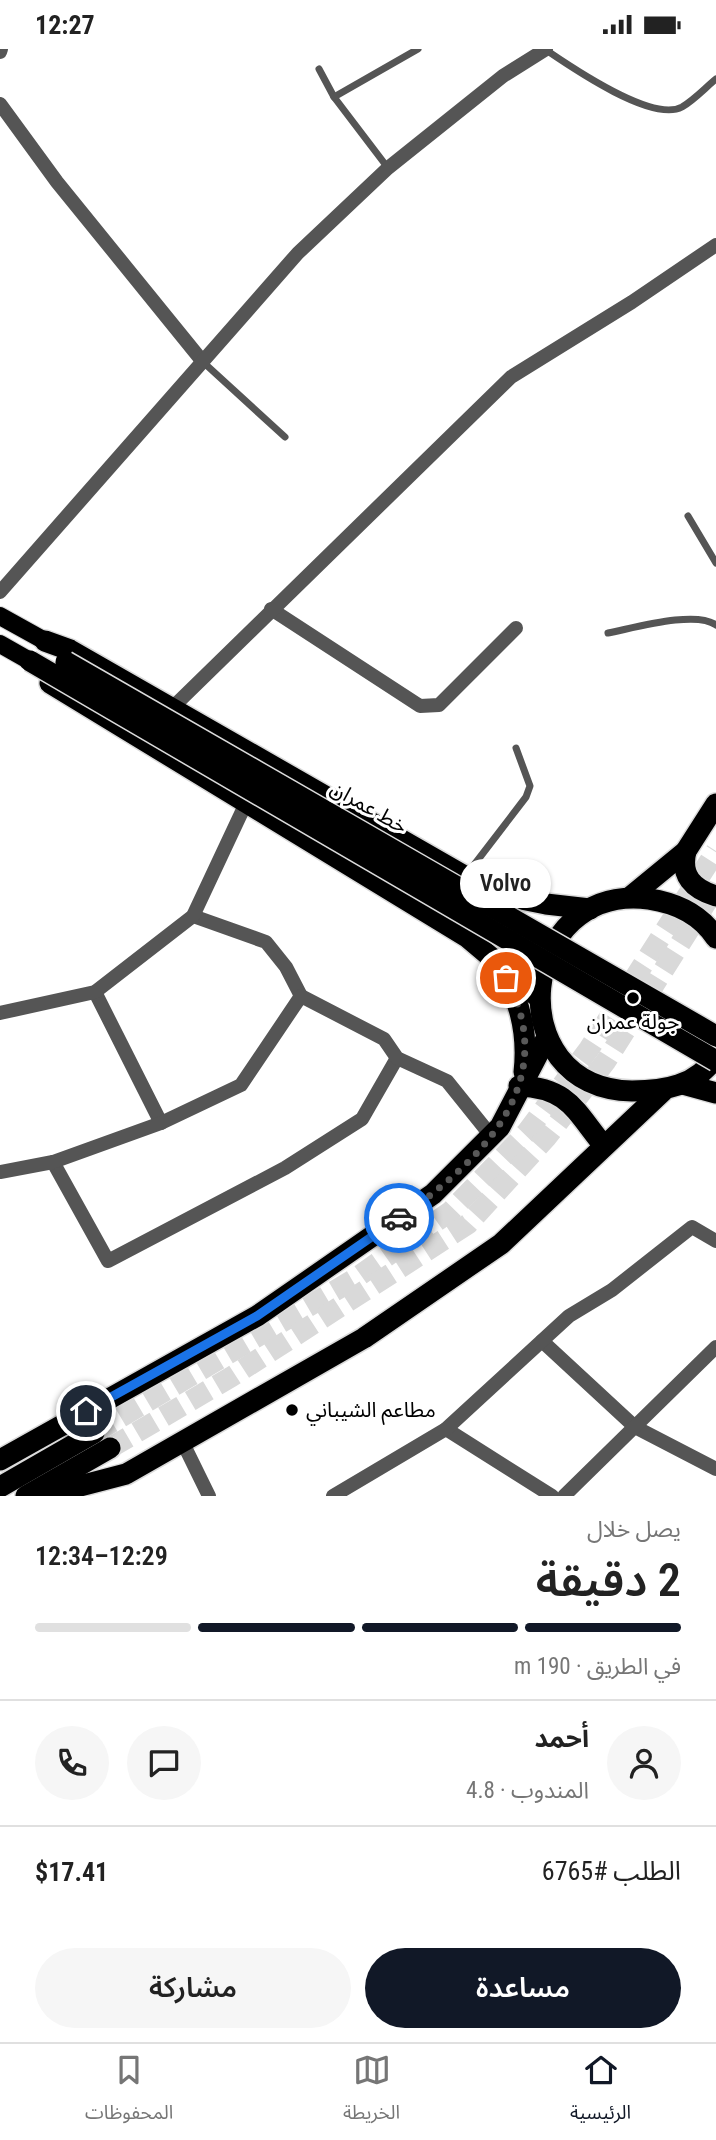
<!DOCTYPE html>
<html lang="ar">
<meta charset="utf-8">
<style>
body{margin:0;font-family:"Roboto Condensed","Noto Sans Arabic",sans-serif;background:#f6f6f6;color:#222;direction:rtl;height:100vh;display:flex;flex-direction:column;font-size:26px;white-space:nowrap}
*{box-sizing:border-box;margin:0}
p{font-size:23px;color:#767676}
.icon{flex:none;width:38px;height:38px;fill:none;stroke:currentColor;stroke-width:2;stroke-linecap:round;stroke-linejoin:round}
.map{position:relative;height:1447px;overflow:hidden;direction:ltr}
.side{display:flex;flex-direction:column;background:#fff;flex:1}
.side>*{flex:none}
.pin{position:absolute;display:grid;place-items:center;width:60px;height:60px;color:#fff;margin:-30px;border:4px solid #fff;border-radius:50%;box-shadow:0 2px 7px #0007}
.courier{position:absolute;display:grid;place-items:center;width:70px;height:70px;margin:-35px;border:5px solid #1a73e8;border-radius:50%;background:#fff;color:#222;box-shadow:0 2px 9px #0007}
.bubble{position:absolute;height:49px;border-radius:24px;background:#fff;box-shadow:0 2px 5px #0004;font-size:23px;font-weight:600;line-height:49px;text-align:center;direction:rtl}
.summary em{font-style:normal;font-weight:600}
.summary div{display:flex;flex-direction:column-reverse}
.summary{display:flex;align-items:center;justify-content:space-between;height:119px;padding:0 35px}
h1{font-size:46px;font-weight:600;line-height:52px}
.bar{display:grid;grid-template-columns:repeat(4,1fr);gap:10px 7px;align-content:center;height:84px;padding:0 35px}
.bar i{height:9px;border-radius:5px;background:#e0e0e0}
.bar .selected{background:#111827}
.bar p{grid-column:span 4}
.line{display:flex;align-items:center;gap:18px;padding:0 35px;border-top:2px solid #e0e0e0}
.line div{flex:1}
.round{display:grid;place-items:center;flex:none;width:74px;height:74px;border-radius:37px;background:#f6f6f6}
.cta{display:flex;gap:14px;margin-top:auto;padding:14px 35px}
.cta a{flex:1;height:80px;border-radius:42px;background:#111827;color:#fff;font-size:28px;font-weight:600;line-height:80px;text-align:center}
.cta a+a{background:#f6f6f6;color:#222}
.status{display:flex;justify-content:space-between;align-items:center;height:49px;padding:0 35px;background:#fff;direction:ltr}
.status svg{height:19px;fill:currentColor}
.menu{display:flex;justify-content:space-around;align-items:center;height:98px;border-top:2px solid #e0e0e0;background:#fff;font-size:19px;color:#767676}
.menu a{display:grid;justify-items:center;gap:4px}
.menu .selected{color:#111827}
.map>svg:first-child{display:block}
</style>
<div class="status"><b>12:27</b><svg viewBox="0 0 49 12"><path d="M0 12V9h3v3zM5 12V6h3v6zM10 12V3h3v9zM15 12V0h3v12zM26 1h20v11H26zM47 4h2v5h-2z"/></svg></div>
<div class="map">
<svg width="716" height="1447" viewBox="0 0 716 1447">
<rect width="100%" height="100%" fill="#fff"/>
<g fill="none" stroke-linecap="round" stroke-linejoin="round">
<g stroke="#d9d9d9" stroke-width="21" stroke-dasharray="21 10" stroke-linecap="butt">
<polyline points="94,1384 353,1231 451,1162 527,1083 589,1000 716,802"/>
<polyline points="110,1399 231,1328 468,1175 546,1089 606,1012 716,838"/>
</g>
<defs>
<g id="primary">
<polyline points="0,567 45,592"/>
<polyline points="0,595 30,612"/>
</g>
<g id="highway">
<polyline points="45,592 70,601 496,845 546,855 590,860"/>
<polyline points="50,634 467,888 538,948"/>
<path d="M686,802C680,827 693,840 716,847"/>
<polyline points="630,848 686,802 716,755"/>
<path d="M716,889C701,866 676,854 649,850C518,833 497,1039 632,1042C664,1042 697,1037 716,1007"/>
<path d="M503,923C521,954 528,988 524,1023"/>
<polyline points="683,1035 716,1044"/>
<path d="M519,1037C569,1039 575,1062 604,1097"/>
<polyline points="0,1411 257,1267 433,1145 500,1078 547,988"/>
<polyline points="0,1438 94,1384"/>
<polyline points="26,1447 110,1399"/>
<polyline points="42,1447 126,1425 364,1289 501,1195 663,1042"/>
</g>
</defs>
<use href="#primary" stroke="#dbdbdb" stroke-width="20"/>
<use href="#highway" stroke="#dbdbdb" stroke-width="24"/>
<g stroke="#555" stroke-width="7">
<path d="M546,1C571,18 652,74 682,58C694,51 705,39 716,30"/>
<polyline points="319,20 334,48 388,119"/>
<polyline points="334,48 418,0"/>
<polyline points="203,313 285,388"/>
<polyline points="688,467 716,514"/>
<path d="M608,584C634,579 696,561 716,576"/>
<polyline points="467,825 526,748 530,737 516,699"/>
</g>
<g stroke="#555" stroke-width="14">
<polyline points="0,3 1,0"/>
<polyline points="0,55 57,133 203,313"/>
<polyline points="0,543 298,204 388,119 503,27 546,0"/>
<polyline points="271,560 420,657 439,656 516,579"/>
<polyline points="171,660 511,328 632,253 716,196"/>
<polyline points="193,867 266,893 286,918 301,947"/>
<polyline points="95,943 161,1074"/>
<polyline points="0,964 95,943 193,867 246,754"/>
<polyline points="53,1113 108,1212 285,1119 362,1070 397,1009"/>
<polyline points="0,1123 53,1113 161,1074 241,1036 301,947 384,990 397,1009 447,1032 492,1088"/>
<polyline points="542,1292 635,1378 716,1420"/>
<polyline points="446,1380 552,1447"/>
<polyline points="182,1392 209,1447"/>
<polyline points="333,1447 446,1380 569,1267 612,1241 692,1178 716,1192"/>
<polyline points="564,1447 716,1298"/>
</g>
<use href="#primary" stroke="#000" stroke-width="18"/>
<use href="#highway" stroke="#000" stroke-width="21"/>
<defs>
<g id="highway-bridge">
<polyline points="30,612 716,1012"/>
<polyline points="66,613 716,987"/>
</g>
</defs>
<use href="#highway-bridge" stroke="#dbdbdb" stroke-width="24" stroke-linecap="butt"/>
<use href="#highway-bridge" stroke="#000" stroke-width="21"/>
</g>
<g fill="none" stroke-linecap="round" stroke-linejoin="round">
<path stroke="#595959" stroke-width="7" stroke-dasharray="0 12.6" d="M399,1169C480,1113 563,1035 506,929"/>
<polyline stroke="#1a73e8" stroke-width="9" points="86,1362 257,1267 399,1169"/>
</g>
<g fill="#000" stroke="#fff" stroke-width="2.5">
<circle cx="633" cy="949" r="7"/>
<circle cx="292" cy="1361" r="7"/>
</g>
<g text-anchor="middle" dominant-baseline="central" stroke-width="6" stroke-linejoin="round" paint-order="stroke">
<g font-size="21" fill="#000" stroke="#fff">
<text transform="translate(369 758) rotate(30)">خط عمران</text>
</g>
<g font-size="21" fill="#000" stroke="#fff">
<text x="633" y="973">جولة عمران</text>
<text x="306" y="1361" text-anchor="start">مطاعم الشيباني</text>
</g>
</g>
</svg>
<div class="pin" style="left:506px;top:929px;background:#ea580c"><svg class="icon" aria-label="bag" viewBox="0 0 24 24"><path d="M5 8h14l-1 12H6zM9 8a3 3 0 0 1 6 0"/></svg></div>
<div class="pin" style="left:86px;top:1362px;background:#1f2937"><svg class="icon" aria-label="home" viewBox="0 0 24 24"><path d="M3 11l9-7 9 7M6 9v11h12V9"/></svg></div>
<div class="courier" style="left:399px;top:1169px"><svg class="icon" aria-label="car" viewBox="0 0 24 24"><path d="M5 17H2v-5l4-1 3-4h7l3 4 3 1v5h-3M9 17h6M6 11h13"/><circle cx="7" cy="17" r="2"/><circle cx="17" cy="17" r="2"/></svg></div>
<div class="bubble" style="left:460px;top:810px;width:91px">Volvo</div>
</div>
<section class="side">
<div class="summary"><div><h1>2 دقيقة</h1><p>يصل خلال</p></div><em>12:29–12:34</em></div>
<div class="bar"><i class="selected"></i><i class="selected"></i><i class="selected"></i><i></i><p>في الطريق · 190 m</p></div>
<div class="line" style="height:126px"><a class="round"><svg class="icon" aria-label="person" viewBox="0 0 24 24"><circle cx="12" cy="8" r="4"/><path d="M4 21q1-7 8-7t8 7"/></svg></a><div><b>أحمد</b><p>المندوب · 4.8</p></div><a class="round"><svg class="icon" aria-label="chat" viewBox="0 0 24 24"><path d="M4 5h16v11H9l-5 4z"/></svg></a><a class="round"><svg class="icon" aria-label="phone" viewBox="0 0 24 24"><path d="M5 4h4l2 5-3 2q2 4 5 5l2-3 5 2v4C11 20 4 13 5 4z"/></svg></a></div>
<div class="line" style="height:91px"><div>الطلب #6765</div><b>$17.41</b></div>
<div class="cta"><a>مساعدة</a><a>مشاركة</a></div>
</section>
<nav class="menu">
<a class="selected"><svg class="icon" aria-label="home" viewBox="0 0 24 24"><path d="M3 11l9-7 9 7M6 9v11h12V9"/></svg>الرئيسية</a>
<a><svg class="icon" aria-label="map" viewBox="0 0 24 24"><path d="M3 6l6-2 6 2 6-2v14l-6 2-6-2-6 2zM9 4v14M15 6v14"/></svg>الخريطة</a>
<a><svg class="icon" aria-label="saved" viewBox="0 0 24 24"><path d="M7 4h10v16l-5-4-5 4z"/></svg>المحفوظات</a>
</nav>
